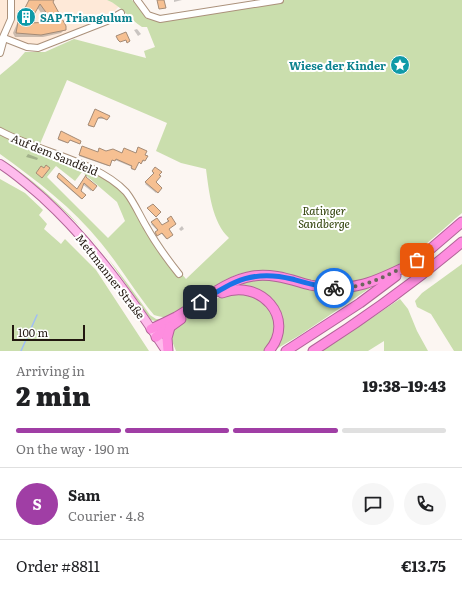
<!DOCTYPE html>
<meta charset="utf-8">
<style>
body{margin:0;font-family:Literata,serif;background:#f6f6f6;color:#202124;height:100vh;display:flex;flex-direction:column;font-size:15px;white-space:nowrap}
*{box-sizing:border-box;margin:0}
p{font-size:13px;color:#757577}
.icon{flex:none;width:22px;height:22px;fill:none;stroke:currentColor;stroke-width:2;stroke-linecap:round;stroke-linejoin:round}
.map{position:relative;height:351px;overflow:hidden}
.drawer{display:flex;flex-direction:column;background:#fff;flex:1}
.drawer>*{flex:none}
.scale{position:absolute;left:12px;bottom:10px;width:73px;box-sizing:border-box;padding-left:4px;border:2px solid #221810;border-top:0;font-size:11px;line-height:14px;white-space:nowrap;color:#221810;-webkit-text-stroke:3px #fff;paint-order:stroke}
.pin{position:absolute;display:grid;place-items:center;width:34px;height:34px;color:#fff;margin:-17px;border-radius:8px;box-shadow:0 2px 6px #0006}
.courier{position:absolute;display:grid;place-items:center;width:40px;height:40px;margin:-20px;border:3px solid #1a73e8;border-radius:50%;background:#fff;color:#222;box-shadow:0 1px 5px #0007}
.headline em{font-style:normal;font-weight:800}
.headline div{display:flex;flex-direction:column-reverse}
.headline{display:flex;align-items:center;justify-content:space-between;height:68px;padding:0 16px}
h1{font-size:26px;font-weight:800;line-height:30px}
.bar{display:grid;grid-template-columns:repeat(4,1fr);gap:6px 4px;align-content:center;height:48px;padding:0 16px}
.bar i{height:5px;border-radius:3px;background:#e0e0e0}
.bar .on{background:#a03ea5}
.bar p{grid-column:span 4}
.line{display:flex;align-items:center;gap:10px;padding:0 16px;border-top:1px solid #e0e0e0}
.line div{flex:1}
.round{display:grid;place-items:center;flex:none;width:42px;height:42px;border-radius:21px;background:#f6f6f6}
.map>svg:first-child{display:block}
</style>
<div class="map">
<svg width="462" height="351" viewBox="0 0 462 351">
<rect width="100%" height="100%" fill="#fcf6f2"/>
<polygon fill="#fee9d8" points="0,0 107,0 119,6 113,13 115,16 38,48 0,36"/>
<g fill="#cadead" fill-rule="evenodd">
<path d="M107,0H132L147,17L280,0H462V213C424,245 379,293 323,283C294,278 265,264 236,275C218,282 202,295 187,306C182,309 175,315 169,317C164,318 158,316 154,315C135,292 120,266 101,243C73,208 36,180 0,154V75L18,60L25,52H45L74,39L146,58L144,51L155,47L147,27H142C129,19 122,6 107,0ZM67,80L167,123L156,151L181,163L206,169C209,192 212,222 229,238L186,279L161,249L116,180L103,171L40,144ZM56,166L75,181L82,172L117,202L125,221L108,238L47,177Z"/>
<path d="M0,158C63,198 108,255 150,315L156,319H164L159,322L151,320L107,257L81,227L47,195Z"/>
<polygon points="0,179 25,193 43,210 39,215 47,224 44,229 61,244 65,239 96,270 149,351 0,351"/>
<polygon points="462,264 462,351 454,351 431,314 417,307 415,301 422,293"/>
<polygon points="253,278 369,285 370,288 300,335 273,351 279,315 251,287 242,286 232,287"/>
<path d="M228,292L255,294C280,318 280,318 267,351H176L172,341L173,328L191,314Z"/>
<polygon points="400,299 408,309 417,331 428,351 384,351 384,341 368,351 322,351"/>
</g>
<g fill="#0003" fill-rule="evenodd">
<path d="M30,0H53L52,2L65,29L61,33L43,37H15L13,33L22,12ZM37,7L48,23L28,24Z"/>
<polygon points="174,0 182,0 174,2"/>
<polygon points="137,29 141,34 138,36 134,30"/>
<polygon points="95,111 106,119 96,119 92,127 88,126"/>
<polygon points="60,133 80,141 79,144 69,140 67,143 58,140"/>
<polygon points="81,148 98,153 99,150 122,154 123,150 135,154 137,150 146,156 143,162 137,163 133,170 131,169 132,167 115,160 111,161 108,166 79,156"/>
<polygon points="28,154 38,158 37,160 26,157"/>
<polygon points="155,168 154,182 160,188 156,193 145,184 154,174 152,172"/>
<polygon points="59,175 77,190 85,178 95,186 91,191 82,184 80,191 84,195 81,199 57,178"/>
<polygon points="171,217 168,229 172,235 166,239 161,233 156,236 155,234 158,231 151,224 156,220 162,227 168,222 167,220"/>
<polygon points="182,226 184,229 181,231 179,229"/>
</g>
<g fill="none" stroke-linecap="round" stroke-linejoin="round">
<polyline stroke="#a0bef5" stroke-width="1.5" points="21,351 37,315"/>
</g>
<g fill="#f6c092" stroke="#a58b76" fill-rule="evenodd">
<path d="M29,0H54L53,2L66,26V30L41,35L16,33L18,22ZM40,4L53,22L29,23L36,11Z"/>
<polygon points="157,0 164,0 166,8 159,9"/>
<polygon points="126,32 130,41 127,43 126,40 120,42 118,40 116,36"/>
<polygon points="95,109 110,116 107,120 101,117 98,118 94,127 88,125"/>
<polygon points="61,131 81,141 80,144 70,140 68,143 58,139"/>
<polygon points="82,146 98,152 99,148 106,151 113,149 122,153 124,148 136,153 138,147 147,151 145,155 148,156 145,161 143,160 141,164 139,162 135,170 131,168 132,166 116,159 115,161 112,160 110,166 79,155"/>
<polygon points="46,165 50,168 42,178 36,173 41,166 44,168"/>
<polygon points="155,167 162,172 159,175 161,176 156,182 162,188 158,193 145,182 154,173 152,171"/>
<polygon points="59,173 77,189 86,175 86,177 97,186 93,191 84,183 81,191 86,195 82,199 57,177"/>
<polygon points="153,204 161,212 156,217 147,208"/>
<polygon points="171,216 176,224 169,229 173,235 167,239 162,233 157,236 155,232 158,230 151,222 157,218 162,225 169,221 167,219"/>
</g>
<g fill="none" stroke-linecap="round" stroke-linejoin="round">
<defs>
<g id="minor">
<polyline points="137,0 148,15 160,19 280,0"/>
<polyline points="4,38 27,47 38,48 107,21 121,13"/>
<polyline points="0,44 11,19 11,0"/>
<polyline points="0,53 3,42"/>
<path d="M0,131C38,152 97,161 126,192C134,202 140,216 146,226C156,244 167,259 179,274"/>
</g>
<path id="major" d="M0,164C16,174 29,186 43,198C92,243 130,296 166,351"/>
<g id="highway">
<polyline points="413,264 462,222"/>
<path d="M222,293C260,278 297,318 269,351"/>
<path d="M151,329C160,325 168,321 176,317C201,303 225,280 253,276C273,273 291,280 310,285C352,295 381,279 417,261"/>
<polyline points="156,337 181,319"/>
<polyline points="168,351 167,338 170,327"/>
<polyline points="286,351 360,303 396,276"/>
<path d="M313,351C365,318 415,282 462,242"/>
</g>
</defs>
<use href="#minor" stroke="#ab917b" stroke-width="8"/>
<use href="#major" stroke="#b16497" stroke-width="10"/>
<use href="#highway" stroke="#b16497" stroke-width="11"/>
<use href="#minor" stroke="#fff" stroke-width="6"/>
<use href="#major" stroke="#febbec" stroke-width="8"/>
<use href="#highway" stroke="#fe8ddf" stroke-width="9"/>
</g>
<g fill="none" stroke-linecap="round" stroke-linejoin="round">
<path stroke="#6e665f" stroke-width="4" stroke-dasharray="0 7.2" d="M334,288C365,289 390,274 417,260"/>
<path stroke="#1a73e8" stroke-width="5" d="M200,302C233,282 252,269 292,279C306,283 319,287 334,288"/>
</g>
<defs>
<symbol id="building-disc" viewBox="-11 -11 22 22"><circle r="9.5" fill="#0f9aa8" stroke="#fff"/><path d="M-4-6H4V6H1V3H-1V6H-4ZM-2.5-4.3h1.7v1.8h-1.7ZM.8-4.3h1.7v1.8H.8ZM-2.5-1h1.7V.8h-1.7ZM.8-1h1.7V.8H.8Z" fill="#fff"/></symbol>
<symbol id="sight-disc" viewBox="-11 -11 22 22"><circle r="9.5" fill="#0f9aa8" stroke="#fff"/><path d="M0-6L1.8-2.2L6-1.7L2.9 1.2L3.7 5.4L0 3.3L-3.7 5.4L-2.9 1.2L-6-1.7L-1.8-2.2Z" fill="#fff"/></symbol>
</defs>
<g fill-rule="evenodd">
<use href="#building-disc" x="15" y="6" width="22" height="22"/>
<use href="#sight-disc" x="389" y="54" width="22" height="22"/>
</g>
<g text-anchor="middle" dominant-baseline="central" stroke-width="4" stroke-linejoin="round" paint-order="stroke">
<g font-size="11" font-weight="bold" fill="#0d838f" stroke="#fff" text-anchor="start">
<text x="40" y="17">SAP Triangulum</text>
<text x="386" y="65" text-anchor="end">Wiese der Kinder</text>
</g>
<g font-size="11" fill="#221810" stroke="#fff">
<text transform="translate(55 154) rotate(22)">Auf dem Sandfeld</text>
<text transform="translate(111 276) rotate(52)">Mettmanner Straße</text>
</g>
<g font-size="11" font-style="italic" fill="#314309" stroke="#fff">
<text x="324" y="210">Ratinger<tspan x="324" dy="13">Sandberge</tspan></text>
</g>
</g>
</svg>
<div class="scale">100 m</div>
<div class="pin" style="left:417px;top:260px;background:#ea580c"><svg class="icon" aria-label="bag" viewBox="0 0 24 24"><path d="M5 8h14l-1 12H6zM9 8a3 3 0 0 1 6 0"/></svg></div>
<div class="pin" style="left:200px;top:302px;background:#1f2937"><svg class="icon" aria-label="home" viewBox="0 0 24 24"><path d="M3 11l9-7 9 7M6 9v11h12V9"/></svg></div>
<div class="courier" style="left:334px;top:288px"><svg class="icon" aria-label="bike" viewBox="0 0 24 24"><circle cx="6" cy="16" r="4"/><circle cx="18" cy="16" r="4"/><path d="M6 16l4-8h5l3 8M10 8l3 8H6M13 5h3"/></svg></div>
</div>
<section class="drawer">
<div class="headline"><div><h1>2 min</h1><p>Arriving in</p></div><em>19:38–19:43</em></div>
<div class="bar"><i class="on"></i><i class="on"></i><i class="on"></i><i></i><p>On the way · 190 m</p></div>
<div class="line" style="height:72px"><b class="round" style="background:#a03ea5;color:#fff">S</b><div><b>Sam</b><p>Courier · 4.8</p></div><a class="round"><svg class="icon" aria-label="chat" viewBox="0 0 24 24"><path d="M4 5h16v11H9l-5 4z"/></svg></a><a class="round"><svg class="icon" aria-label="phone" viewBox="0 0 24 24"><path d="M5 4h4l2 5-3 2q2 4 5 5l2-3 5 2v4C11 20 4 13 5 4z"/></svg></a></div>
<div class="line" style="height:52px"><div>Order #8811</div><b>€13.75</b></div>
</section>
